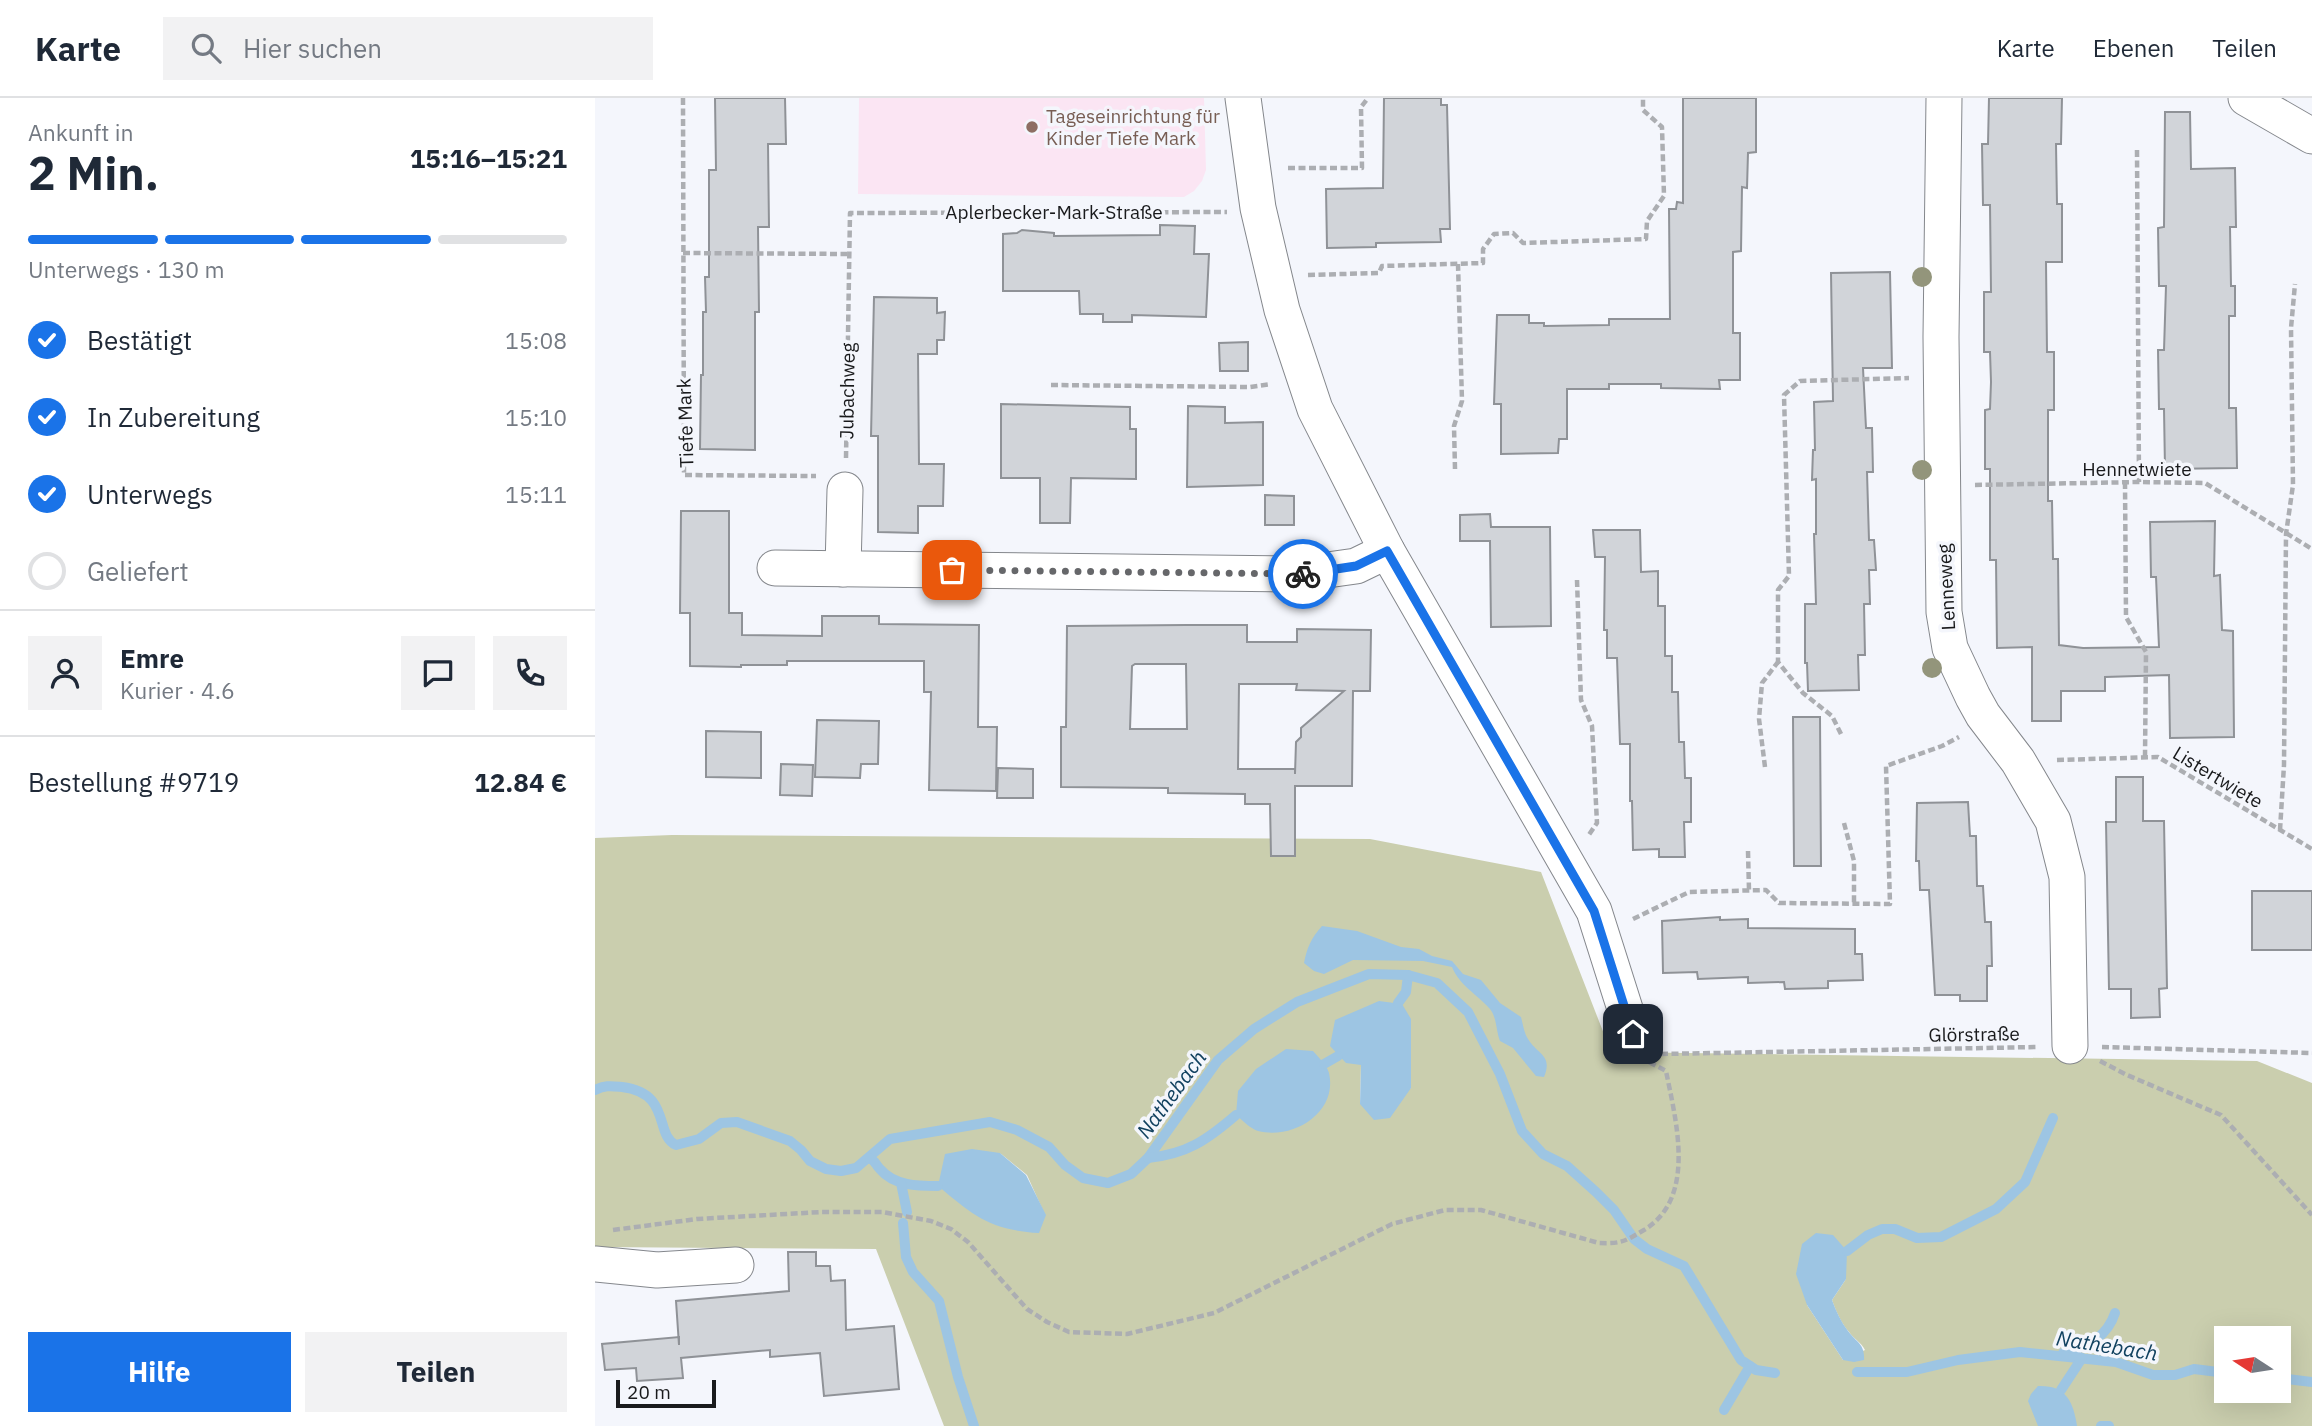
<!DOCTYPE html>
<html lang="de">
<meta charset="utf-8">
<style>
body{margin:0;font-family:"IBM Plex Sans",sans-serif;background:#f2f2f3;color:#1f2937;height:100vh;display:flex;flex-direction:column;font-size:26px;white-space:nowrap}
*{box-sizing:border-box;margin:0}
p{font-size:23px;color:#747a83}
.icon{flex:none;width:38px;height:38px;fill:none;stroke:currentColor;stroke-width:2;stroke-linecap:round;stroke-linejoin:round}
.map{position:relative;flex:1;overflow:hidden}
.details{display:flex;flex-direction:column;background:#fff;width:595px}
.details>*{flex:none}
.needle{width:46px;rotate:282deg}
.buttons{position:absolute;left:1619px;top:1228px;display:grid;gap:14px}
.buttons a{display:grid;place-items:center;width:77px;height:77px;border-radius:0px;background:#fff;box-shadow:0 7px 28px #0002;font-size:35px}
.scale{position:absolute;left:21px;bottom:18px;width:100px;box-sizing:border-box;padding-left:7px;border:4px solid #191a1c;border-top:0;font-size:19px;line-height:24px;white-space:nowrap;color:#191a1c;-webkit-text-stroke:5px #f4f6fc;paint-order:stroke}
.pin{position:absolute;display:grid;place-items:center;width:60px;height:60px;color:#fff;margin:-30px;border-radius:14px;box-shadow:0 4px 10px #0006}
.courier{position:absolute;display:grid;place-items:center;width:70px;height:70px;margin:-35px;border:5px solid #1a73e8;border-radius:50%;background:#fff;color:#222;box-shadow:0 2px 9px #0007}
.head em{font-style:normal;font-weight:700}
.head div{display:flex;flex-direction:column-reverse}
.head{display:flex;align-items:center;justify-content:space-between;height:119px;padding:0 28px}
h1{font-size:46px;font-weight:700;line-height:52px}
.bar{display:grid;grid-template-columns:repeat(4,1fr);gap:10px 7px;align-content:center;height:84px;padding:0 28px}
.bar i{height:9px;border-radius:5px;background:#e0e1e3}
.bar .current{background:#1a73e8}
.bar p{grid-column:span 4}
.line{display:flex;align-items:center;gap:18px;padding:0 28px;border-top:2px solid #e0e1e3}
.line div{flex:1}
.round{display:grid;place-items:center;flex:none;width:74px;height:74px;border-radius:0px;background:#f2f2f3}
ol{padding:0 28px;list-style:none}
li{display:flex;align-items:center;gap:21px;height:77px}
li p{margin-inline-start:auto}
li .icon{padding:7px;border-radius:50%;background:#1a73e8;color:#fff;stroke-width:4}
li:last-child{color:#747a83}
li i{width:38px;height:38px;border:4px solid #e0e1e3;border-radius:50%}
.primary-button{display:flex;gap:14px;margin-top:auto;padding:14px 28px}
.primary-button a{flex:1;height:80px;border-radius:0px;background:#1a73e8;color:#fff;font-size:28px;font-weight:700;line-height:80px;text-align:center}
.primary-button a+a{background:#f2f2f3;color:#1f2937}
header{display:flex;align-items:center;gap:42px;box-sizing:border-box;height:98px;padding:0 35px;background:#fff;border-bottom:2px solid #e0e1e3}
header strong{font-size:33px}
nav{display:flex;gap:38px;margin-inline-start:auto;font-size:24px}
.search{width:490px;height:63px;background:#f2f2f3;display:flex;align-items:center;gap:18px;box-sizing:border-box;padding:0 24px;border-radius:0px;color:#747a83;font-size:26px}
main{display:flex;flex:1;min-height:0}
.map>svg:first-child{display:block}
</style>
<header>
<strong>Karte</strong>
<div class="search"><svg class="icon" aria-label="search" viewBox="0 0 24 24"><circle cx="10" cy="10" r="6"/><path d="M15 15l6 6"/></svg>Hier suchen</div>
<nav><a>Karte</a><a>Ebenen</a><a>Teilen</a></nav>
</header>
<main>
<section class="details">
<div class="head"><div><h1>2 Min.</h1><p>Ankunft in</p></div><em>15:16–15:21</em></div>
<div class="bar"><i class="current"></i><i class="current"></i><i class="current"></i><i></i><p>Unterwegs · 130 m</p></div>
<ol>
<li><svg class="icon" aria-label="check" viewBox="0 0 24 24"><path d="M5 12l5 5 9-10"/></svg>Bestätigt<p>15:08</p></li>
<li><svg class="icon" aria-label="check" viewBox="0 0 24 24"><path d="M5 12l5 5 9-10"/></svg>In Zubereitung<p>15:10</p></li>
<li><svg class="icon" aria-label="check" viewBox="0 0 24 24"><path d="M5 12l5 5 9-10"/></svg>Unterwegs<p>15:11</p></li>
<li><i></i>Geliefert</li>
</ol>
<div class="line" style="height:126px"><a class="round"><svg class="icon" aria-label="person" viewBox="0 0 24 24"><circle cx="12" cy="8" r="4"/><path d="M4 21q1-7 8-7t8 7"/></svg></a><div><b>Emre</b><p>Kurier · 4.6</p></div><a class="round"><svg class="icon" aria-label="chat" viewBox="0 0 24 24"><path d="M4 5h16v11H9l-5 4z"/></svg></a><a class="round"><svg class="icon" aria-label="phone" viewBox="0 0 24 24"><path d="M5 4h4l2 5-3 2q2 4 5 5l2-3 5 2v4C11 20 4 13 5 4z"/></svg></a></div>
<div class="line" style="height:91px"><div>Bestellung #9719</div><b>12.84 €</b></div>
<div class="primary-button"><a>Hilfe</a><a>Teilen</a></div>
</section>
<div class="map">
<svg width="1717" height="1328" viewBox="0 0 1717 1328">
<rect width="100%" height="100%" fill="#f4f6fc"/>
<polygon fill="#fbe5f3" points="264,0 609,0 611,72 607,83 599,93 589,99 263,96"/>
<path fill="#caceae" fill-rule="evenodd" d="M77,737L775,741L946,774L1016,954L1662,963L1717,985V1328H349L281,1151L0,1149V740ZM815,963L816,990L765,1006L766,967ZM405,1055L432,1077L450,1117ZM1251,1181L1237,1202C1241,1213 1246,1225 1254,1234C1259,1241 1266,1244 1270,1252L1248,1262L1212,1207ZM1631,1241H1684V1293H1631Z"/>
<g fill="#9dc5e3">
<path d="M727,828L762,833L806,849L824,851L837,858L857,863L868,876L886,882L905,905L926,919C928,926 929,935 933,941C943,957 958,957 949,979L941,978L918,950L905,943C901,933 902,920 895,911C882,896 865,888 857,869L828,863L758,862L729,876L719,873L709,865C712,850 716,840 727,828Z"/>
<polygon points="784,903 807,906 816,921 816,990 795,1020 779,1022 765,1006 766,967 751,965 735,948 740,922"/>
<path d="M691,951L718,953C723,959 732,967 734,975C743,1014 699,1042 663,1033C656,1031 647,1022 641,1017L643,993L661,971Z"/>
<path d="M377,1051L405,1055L431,1077L451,1117L444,1135C395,1132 379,1118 343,1088L350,1056Z"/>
<path d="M1221,1135L1238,1137L1252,1153L1251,1181L1237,1202C1241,1213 1246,1224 1253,1233C1262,1245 1270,1246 1269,1262L1259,1264L1248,1262L1212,1207L1201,1176L1207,1146Z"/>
<path d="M1443,1288C1471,1287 1478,1303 1482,1328H1443L1433,1303L1436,1296Z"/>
</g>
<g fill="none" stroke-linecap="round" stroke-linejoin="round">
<g stroke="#9dc5e3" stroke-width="10">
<polyline points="803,905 811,894 813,877"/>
<polyline points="729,966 743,958"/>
<path d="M0,992C10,987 16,988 27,989C77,995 59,1037 81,1047L104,1041L126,1025L142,1024L195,1043L206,1052L215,1063L231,1071L246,1073L261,1070L295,1041L395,1024L422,1032L454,1049L470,1067L488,1080L513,1085L536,1076L553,1060L623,962L659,931L702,904L774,876L813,877L842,885L873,914L905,976L927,1033L948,1056L972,1068L1001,1094L1019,1112L1039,1141L1052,1151L1089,1168L1146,1262L1161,1272L1180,1275"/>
<path d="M274,1060C281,1063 280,1066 285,1071C299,1088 323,1088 343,1088"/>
<path d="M553,1060C592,1056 612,1042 641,1017"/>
<polyline points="306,1085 312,1114"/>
<polyline points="308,1125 311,1159 318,1174 344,1203 363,1279 379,1328"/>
<polyline points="1252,1153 1273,1137 1287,1131 1300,1131 1322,1140 1346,1139 1401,1111 1430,1084 1458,1020"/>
<path d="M1468,1255C1492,1250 1512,1239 1520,1215"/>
<polyline points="1262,1274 1312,1274 1363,1262 1425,1254 1521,1264 1558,1277 1580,1277 1599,1271 1631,1275"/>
<polyline points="1684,1280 1717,1284"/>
<polyline points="1466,1292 1487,1260"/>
<polyline points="1129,1312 1155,1268"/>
<polyline points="1506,1328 1514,1328"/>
</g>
</g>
<g fill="#d1d4d9" stroke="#8f9297" stroke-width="2" fill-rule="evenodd">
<polygon points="120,0 190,0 191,46 173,46 174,129 163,129 164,214 160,214 160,352 105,351 106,277 108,277 108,214 111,214 110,179 114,179 114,72 121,72"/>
<polygon points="789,0 846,0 846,7 852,7 855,131 845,131 846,144 781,145 781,149 732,150 731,91 788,90"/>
<polygon points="1088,0 1161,0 1161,54 1153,55 1152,90 1147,89 1146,153 1138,154 1138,235 1145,235 1145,282 1124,282 1125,291 1066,290 1066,286 1014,286 1014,291 972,291 972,341 964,341 963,355 906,356 906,306 899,306 902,217 934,217 934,225 949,225 949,228 1014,227 1014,221 1075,221 1074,111 1081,111 1082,104 1088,105"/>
<polygon points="1394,0 1467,0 1466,46 1461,46 1462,106 1467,106 1467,164 1451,164 1452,254 1459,254 1459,312 1453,312 1453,403 1457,403 1458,461 1463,461 1464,547 1488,550 1564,549 1561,479 1556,479 1555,424 1620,423 1619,478 1625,477 1627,532 1638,533 1639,639 1575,640 1574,577 1510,579 1510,593 1466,593 1466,623 1437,623 1437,549 1402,550 1401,462 1395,462 1395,371 1390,371 1390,312 1395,311 1396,284 1395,254 1389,254 1389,194 1396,194 1395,107 1388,107 1387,46 1393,46"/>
<polygon points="1570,14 1595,14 1596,71 1640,70 1641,129 1635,129 1636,188 1640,188 1640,218 1634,218 1634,310 1641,310 1642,370 1570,371 1569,311 1564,311 1563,252 1569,252 1571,188 1564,188 1563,130 1569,129"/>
<polygon points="565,127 600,128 599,156 614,156 611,219 537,217 537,224 508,224 508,216 485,216 484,193 408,193 408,136 422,135 427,132 459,135 459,138 565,137"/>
<polygon points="1295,174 1297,270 1268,270 1271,330 1277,330 1278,374 1272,374 1274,442 1279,442 1281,472 1274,472 1275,506 1269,506 1270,557 1263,557 1264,592 1213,593 1212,565 1210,565 1210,506 1221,506 1219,436 1221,436 1221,381 1217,382 1218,352 1220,352 1219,304 1238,303 1236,175"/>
<polygon points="279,199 342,200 342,215 350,214 349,242 342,242 342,256 323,256 324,366 349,366 348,408 323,408 323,435 283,434 283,338 276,338"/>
<polygon points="653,244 653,273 625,273 624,245"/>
<polygon points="406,306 535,309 535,331 541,331 541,381 476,380 475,425 445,425 445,380 406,380"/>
<polygon points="593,308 630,309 630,325 668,324 668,387 592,389"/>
<polygon points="670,397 699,398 699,427 670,427"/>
<polygon points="86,413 134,413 134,515 147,515 147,537 227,538 227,518 284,518 284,526 384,527 383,629 402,629 401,693 334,692 336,594 329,594 329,563 192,563 192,567 146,567 146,569 95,568 95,515 85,515"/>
<polygon points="895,416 896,429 955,429 956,528 896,529 895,443 865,443 865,417"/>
<polygon points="998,432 1045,432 1046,474 1063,473 1063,508 1070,508 1070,558 1077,558 1077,594 1083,594 1084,644 1089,644 1090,680 1096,680 1096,724 1089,724 1090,759 1064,759 1064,751 1038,752 1037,703 1035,703 1035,646 1025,646 1022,560 1012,560 1012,532 1009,532 1010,459 1000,459"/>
<path d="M591,527H652V544H702V531L776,532L775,593H758L757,688H700V758H676L675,706H650V696L573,695V690L466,689V629H471L472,528ZM540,566H591L592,631H535L537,568ZM644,586H702L701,592L749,593L706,630V639L701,644L700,676V671H643Z"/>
<polygon points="1198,619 1225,619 1226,768 1199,768"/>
<polygon points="222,622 284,623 283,666 266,666 265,680 220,679"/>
<polygon points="111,633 166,634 166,680 111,679"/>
<polygon points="186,666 218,667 217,698 185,697"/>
<polygon points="403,670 438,671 438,700 402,700"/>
<polygon points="1521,679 1548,679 1548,723 1569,723 1572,890 1564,891 1565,919 1536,920 1536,891 1514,891 1511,724 1521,724"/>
<polygon points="1373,704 1375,738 1381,738 1382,788 1388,788 1390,824 1396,824 1397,868 1392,868 1392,903 1365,903 1365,897 1340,897 1334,792 1325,792 1324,763 1321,763 1322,705"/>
<rect x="1657" y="793" width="60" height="59"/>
<polygon points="1125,819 1125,822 1153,821 1153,830 1260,831 1260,856 1267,856 1268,882 1233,883 1233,890 1190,891 1189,884 1153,885 1153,879 1103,881 1102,874 1068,875 1067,823"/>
<polygon points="193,1154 221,1154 221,1168 235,1168 236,1183 250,1182 251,1232 299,1228 304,1291 229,1298 225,1255 175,1259 175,1252 86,1260 88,1280 42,1283 41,1270 10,1272 7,1246 84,1239 84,1247 81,1203 194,1193"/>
</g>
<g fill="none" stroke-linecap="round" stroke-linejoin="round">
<defs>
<g id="street">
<polyline points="648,0 663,110 687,212 720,311 792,453 999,813 1038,936"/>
<polyline points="1349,0 1346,239 1349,514 1355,550 1378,599 1388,617 1423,663 1458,723 1472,779 1475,948"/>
<polyline points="1651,0 1717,38"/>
<polyline points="180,470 704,476 761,468 792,453"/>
<polyline points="248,471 250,392"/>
<polyline points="0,1166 62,1172 141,1167"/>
</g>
</defs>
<use href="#street" stroke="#84878c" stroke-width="37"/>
<g stroke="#acaeb2" stroke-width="4.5" stroke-dasharray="7 3.5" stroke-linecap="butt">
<polyline points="88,0 89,377 221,378"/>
<polyline points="1542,52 1544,384"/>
<polyline points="693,70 767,70 766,9 773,0"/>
<polyline points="88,155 254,156"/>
<polyline points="713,177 784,175 787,168 888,165 888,151 899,136 918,135 928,145 1051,141 1052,123 1069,98 1067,29 1048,12 1048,0"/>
<polyline points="456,287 655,289 676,286"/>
<polyline points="251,360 255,115 632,114"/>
<polyline points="860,371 859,328 867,303 863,166"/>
<polyline points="1530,384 1531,519 1551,554 1550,659"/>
<polyline points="1380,387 1544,384 1610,385 1717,451"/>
<polyline points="982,482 986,602 997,628 1002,725 993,738"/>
<polyline points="1246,636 1237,618 1208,595 1183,564 1183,492 1194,478 1189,297 1205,283 1314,280"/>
<polyline points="1462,662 1563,659 1717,751"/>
<polyline points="1170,669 1164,621 1167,585 1183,564"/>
<polyline points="1249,725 1259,763 1259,806"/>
<polyline points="1685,732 1689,667 1691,436 1698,387 1696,230 1700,186"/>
<polyline points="1153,753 1154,792"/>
<polyline points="1038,821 1094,794 1171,792 1184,805 1295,806 1291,668 1347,648 1364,639"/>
<polyline points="1507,949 1717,955"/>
<polyline points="1066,956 1443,949"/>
<polyline points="1505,963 1532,977 1626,1017 1717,1117"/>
<path d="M18,1132L102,1121L227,1114H287L336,1123L356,1131L373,1144L432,1211L452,1224L474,1234L532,1236L619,1215L797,1126L850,1112H886L1004,1145C1027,1146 1030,1143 1049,1132C1102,1100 1081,1023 1071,973L1054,964"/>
</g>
<use href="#street" stroke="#fff" stroke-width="35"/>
</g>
<g fill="#93957b">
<circle cx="1327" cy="179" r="10"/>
<circle cx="1327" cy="372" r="10"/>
<circle cx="1337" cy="570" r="10"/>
</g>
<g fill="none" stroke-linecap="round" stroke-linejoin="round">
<polyline stroke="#66676a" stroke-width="7" stroke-dasharray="0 12.6" points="357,472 708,476"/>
<polyline stroke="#1a73e8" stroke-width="9" points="708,476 761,468 792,453 999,813 1038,936"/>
</g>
<circle fill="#8d6e63" stroke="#f4f6fc" stroke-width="2.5" cx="437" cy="29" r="7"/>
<g text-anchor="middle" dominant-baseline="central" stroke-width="7" stroke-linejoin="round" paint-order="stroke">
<g font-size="19" fill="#785e54" stroke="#f4f6fc" text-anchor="start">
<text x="451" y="18">Tageseinrichtung für<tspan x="451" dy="22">Kinder Tiefe Mark</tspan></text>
</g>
<g font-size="19" fill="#191a1c" stroke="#f4f6fc">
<text x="459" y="114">Aplerbecker-Mark-Straße</text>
<text transform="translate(252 293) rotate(-89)">Jubachweg</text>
<text transform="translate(90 325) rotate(-92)">Tiefe Mark</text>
<text x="1542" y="371">Hennetwiete</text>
<text transform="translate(1351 489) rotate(-93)">Lenneweg</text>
<text transform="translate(1623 679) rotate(31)">Listertwiete</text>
<text transform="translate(1379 936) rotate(-1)">Glörstraße</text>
</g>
<g font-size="21" font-style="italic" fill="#11415f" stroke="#f4f6fc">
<text transform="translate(576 996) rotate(-54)">Nathebach</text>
<text transform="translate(1512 1247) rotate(9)">Nathebach</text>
</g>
</g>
</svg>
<div class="buttons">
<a><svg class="needle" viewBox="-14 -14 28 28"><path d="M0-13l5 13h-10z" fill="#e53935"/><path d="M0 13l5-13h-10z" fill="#747a83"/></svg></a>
</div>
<div class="scale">20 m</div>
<div class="pin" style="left:357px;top:472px;background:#ea580c"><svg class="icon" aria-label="bag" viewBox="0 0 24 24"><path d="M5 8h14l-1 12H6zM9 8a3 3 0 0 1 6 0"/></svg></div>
<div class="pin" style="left:1038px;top:936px;background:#1f2937"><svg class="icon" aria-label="home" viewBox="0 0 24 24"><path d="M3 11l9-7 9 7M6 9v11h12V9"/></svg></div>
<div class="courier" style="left:708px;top:476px"><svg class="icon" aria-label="bike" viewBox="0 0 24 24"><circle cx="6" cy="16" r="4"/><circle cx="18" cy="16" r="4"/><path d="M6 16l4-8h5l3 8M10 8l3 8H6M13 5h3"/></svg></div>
</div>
</main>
